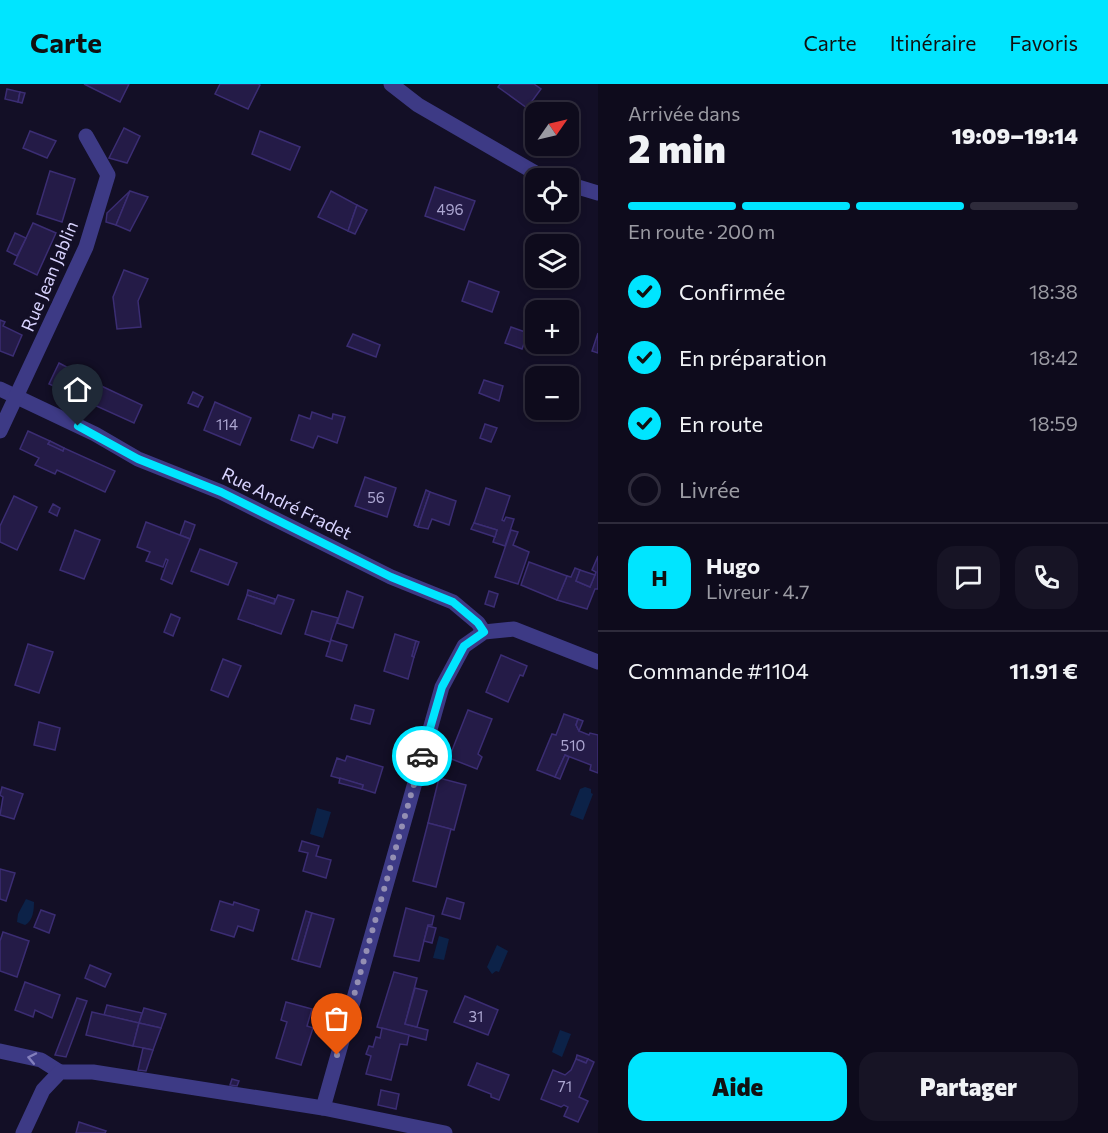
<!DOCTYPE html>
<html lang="fr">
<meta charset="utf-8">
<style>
body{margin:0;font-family:Commissioner,sans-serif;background:#171425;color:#f1f3f6;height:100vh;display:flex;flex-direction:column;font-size:22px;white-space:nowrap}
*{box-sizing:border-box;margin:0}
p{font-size:20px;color:#9b9ba3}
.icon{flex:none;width:33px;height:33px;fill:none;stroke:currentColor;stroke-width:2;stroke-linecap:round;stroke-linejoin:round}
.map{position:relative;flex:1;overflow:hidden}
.panel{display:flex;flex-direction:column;background:#0e0b1c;width:510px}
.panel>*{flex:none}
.needle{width:39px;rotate:56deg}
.tools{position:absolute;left:525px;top:18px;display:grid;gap:12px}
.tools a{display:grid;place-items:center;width:54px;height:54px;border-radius:12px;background:#0e0b1c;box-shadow:0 3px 9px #0003,0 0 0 2px #2e2b3b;font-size:30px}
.pin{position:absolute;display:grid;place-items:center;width:51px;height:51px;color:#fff;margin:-62px -26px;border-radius:50% 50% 50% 0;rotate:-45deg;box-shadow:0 0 6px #0007}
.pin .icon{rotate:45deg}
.courier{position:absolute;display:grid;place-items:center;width:60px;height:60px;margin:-30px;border:4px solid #00e5ff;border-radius:50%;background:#fff;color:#222;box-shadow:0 2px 8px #0007}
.overview em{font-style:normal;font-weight:800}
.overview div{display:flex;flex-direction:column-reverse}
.overview{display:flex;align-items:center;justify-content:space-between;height:102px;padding:0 30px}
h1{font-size:39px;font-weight:800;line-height:45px}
.bar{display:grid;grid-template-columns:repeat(4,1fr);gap:9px 6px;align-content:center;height:72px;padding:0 30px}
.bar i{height:8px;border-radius:4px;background:#2e2b3b}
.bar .selected{background:#00e5ff}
.bar p{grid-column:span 4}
.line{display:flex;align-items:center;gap:15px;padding:0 30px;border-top:2px solid #2e2b3b}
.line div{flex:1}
.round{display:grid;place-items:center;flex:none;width:63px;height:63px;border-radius:18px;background:#171425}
ol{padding:0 30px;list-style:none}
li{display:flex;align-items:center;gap:18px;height:66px}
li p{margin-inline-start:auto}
li .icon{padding:6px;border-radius:50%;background:#00e5ff;color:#111;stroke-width:4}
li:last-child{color:#9b9ba3}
li i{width:33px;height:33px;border:3px solid #2e2b3b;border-radius:50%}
.button{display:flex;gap:12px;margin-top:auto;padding:12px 30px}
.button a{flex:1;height:69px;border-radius:18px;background:#00e5ff;color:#111;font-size:24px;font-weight:800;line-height:69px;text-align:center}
.button a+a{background:#171425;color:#f1f3f6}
header{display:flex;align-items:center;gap:36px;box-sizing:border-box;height:84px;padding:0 30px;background:#00e5ff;color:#111}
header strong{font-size:28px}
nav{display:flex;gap:33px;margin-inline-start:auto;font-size:21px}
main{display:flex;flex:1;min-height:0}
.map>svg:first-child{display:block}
</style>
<header>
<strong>Carte</strong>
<nav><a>Carte</a><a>Itinéraire</a><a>Favoris</a></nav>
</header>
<main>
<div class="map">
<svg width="598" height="1049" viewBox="0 0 598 1049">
<rect width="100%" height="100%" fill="#130f26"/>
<g fill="#0c2248">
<polygon points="585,703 591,705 591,709 593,710 583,736 570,731 580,705"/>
<polygon points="317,724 331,728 323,754 310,750"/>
<path d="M26,815L34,818C34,826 33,837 25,841L17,838L18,830Z"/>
<polygon points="439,852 449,855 444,876 433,874"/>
<polygon points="497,861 508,867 499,888 496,887 492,890 487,883"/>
<polygon points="560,946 571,950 562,973 552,968"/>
</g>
<g fill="#241b47" stroke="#3b2d73" stroke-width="1.5">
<polygon points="84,0 129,0 120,18"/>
<polygon points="220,0 258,0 260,1 248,25 215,10"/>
<polygon points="500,0 534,0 541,5 527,24 498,3"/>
<polygon points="7,5 20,8 18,18 5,15"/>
<polygon points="20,8 25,9 22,19 18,18"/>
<polygon points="124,44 140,52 127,79 109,74"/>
<polygon points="30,47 56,57 47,74 23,64"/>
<polygon points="260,47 300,63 290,86 252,70"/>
<polygon points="50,87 75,95 62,138 37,130"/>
<polygon points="435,103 475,117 464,146 425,132"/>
<polygon points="130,107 116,141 106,138 107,129"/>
<polygon points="130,107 148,113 130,147 116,141"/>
<polygon points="331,107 357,121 348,147 318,133"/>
<polygon points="357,121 367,126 355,150 348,147"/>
<polygon points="33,139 56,149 37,191 14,180"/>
<polygon points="15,149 26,154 17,172 7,167"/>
<polygon points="124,186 148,195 138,217 141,243 117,245 113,213"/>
<polygon points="469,197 499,208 492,228 462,217"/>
<polygon points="0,236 5,238 3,242 22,251 13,272 0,267"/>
<polygon points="511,243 528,249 522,265 505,259"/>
<polygon points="598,249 598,269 592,267"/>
<polygon points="353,250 380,261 376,273 347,262"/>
<polygon points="59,279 76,288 78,284 97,293 95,299 142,321 134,339 83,316 85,313 78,310 71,306 69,309 49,300"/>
<polygon points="484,296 503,302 499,317 479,309"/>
<polygon points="71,306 85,313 83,316 69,309"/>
<polygon points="193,308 203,313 198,323 188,319"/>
<polygon points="215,318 251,334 240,361 204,346"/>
<polygon points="312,328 332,335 333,330 345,333 337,359 318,352 313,364 291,356 299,331 310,335"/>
<polygon points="485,340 497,344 491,358 480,354"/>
<polygon points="28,347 50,357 48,360 56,363 63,367 64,364 115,387 105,408 57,386 55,390 35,381 39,374 20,365"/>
<polygon points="50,357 64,364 63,367 48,360"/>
<polygon points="365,393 396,404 387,433 355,422"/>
<polygon points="486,404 510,412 502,436 504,437 506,433 514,435 505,462 493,458 497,446 474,439"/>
<polygon points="426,406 430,408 418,443 414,441"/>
<polygon points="430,408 456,417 449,441 432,435 428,445 418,443"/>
<polygon points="14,412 37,423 17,466 0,458 0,442"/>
<polygon points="53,420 60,424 57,432 49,428"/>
<polygon points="185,437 195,441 190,455 180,451"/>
<polygon points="146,438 190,455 172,500 161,495 168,476 166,475 163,483 146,477 150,468 137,463"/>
<polygon points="474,439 497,446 495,453 471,445"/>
<polygon points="75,446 100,456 84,495 60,486"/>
<polygon points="511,446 518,448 513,461 529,468 518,500 495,493"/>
<polygon points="200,465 237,479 228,501 191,487"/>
<polygon points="598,472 598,505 595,505 587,525 557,516 567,492 571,493 575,484 580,486 576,497 590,503 596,488 592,486"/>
<polygon points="529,478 567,492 557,516 521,501"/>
<polygon points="580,486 595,491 590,503 576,497"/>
<polygon points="248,506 275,515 274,520 247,511"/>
<polygon points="347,507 363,513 353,544 337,539"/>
<polygon points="489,507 498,510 494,523 485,520"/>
<polygon points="247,511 274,520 278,511 294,516 281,550 238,535"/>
<polygon points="312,527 338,534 330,558 305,550"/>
<polygon points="171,530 180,534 173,552 164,548"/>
<polygon points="395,550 416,557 412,572 414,573 408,595 384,587"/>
<polygon points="331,556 347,561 342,577 326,572"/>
<polygon points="416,557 419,558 414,573 412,572"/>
<polygon points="28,560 53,568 39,609 15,601"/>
<polygon points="501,571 527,582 523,592 520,591 508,618 486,608"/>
<polygon points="223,575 241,582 228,613 211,606"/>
<polygon points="355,621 374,626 370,640 351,635"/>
<polygon points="468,626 492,635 478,670 482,673 477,685 449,674"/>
<polygon points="564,630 578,635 576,641 579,647 589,651 590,649 598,651 598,689 590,686 591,681 565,671 555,693 537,686 552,650 556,651"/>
<polygon points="578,635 583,637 579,647 576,641"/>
<polygon points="39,638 60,644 55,666 34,661"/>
<polygon points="565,671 569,673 560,695 555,693"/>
<polygon points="347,672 383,683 375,709 362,705 363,701 331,692 337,674 345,677"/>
<polygon points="340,694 363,701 362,705 339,699"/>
<polygon points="439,694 466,701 454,746 428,739"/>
<polygon points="2,703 23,710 14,735 0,731 3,713 0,711"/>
<polygon points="428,739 451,745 436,803 413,797"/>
<polygon points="302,757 319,762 316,772 331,776 326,794 303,787 308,769 299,767"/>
<polygon points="0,785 15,789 6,817 0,815"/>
<polygon points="447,814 464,819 460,835 442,830"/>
<polygon points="220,817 233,821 234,818 259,826 253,847 238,842 234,853 211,846"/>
<polygon points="406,824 434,832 432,841 428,841 419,877 394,872"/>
<polygon points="41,826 55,831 49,849 34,843"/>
<polygon points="306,827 312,829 298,877 292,875"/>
<polygon points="312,829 334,835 320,883 298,877"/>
<polygon points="428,842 436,844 432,859 424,857"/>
<polygon points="3,848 29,857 17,893 0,887 0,857"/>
<polygon points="90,881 111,890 105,903 85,894"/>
<polygon points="394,888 417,894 405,940 428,946 426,956 377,943"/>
<polygon points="25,898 60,911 52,934 35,926 33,933 15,926"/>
<polygon points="415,904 427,907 417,943 405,940"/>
<polygon points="465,912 498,926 488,951 454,938"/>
<polygon points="77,914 87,917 66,973 55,971"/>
<polygon points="286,918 312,925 307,942 313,944 301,981 276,974 287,938 281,936"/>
<polygon points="107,921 142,929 139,939 104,931"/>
<polygon points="144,924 166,930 161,944 139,939"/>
<polygon points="92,928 139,939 133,962 86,951"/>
<polygon points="139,939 161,944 153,966 133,962"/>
<polygon points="382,944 409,951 407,961 400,960 391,996 366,990 371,972 366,970 369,962 373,963 376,953 380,954"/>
<polygon points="143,964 153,966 146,987 138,986"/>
<polygon points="577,971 588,975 586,979 576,975"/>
<polygon points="576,975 586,979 588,975 594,978 579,1013 588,1017 578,1038 564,1032 568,1023 564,1021 561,1023 541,1015 553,986 565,991 571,986"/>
<polygon points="477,979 509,991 499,1016 491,1013 491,1010 468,1001"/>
<polygon points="232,995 239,997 237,1002 230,1001"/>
<polygon points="381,1006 399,1010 396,1025 378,1021"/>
<polygon points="79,1038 106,1047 105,1049 76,1049"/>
</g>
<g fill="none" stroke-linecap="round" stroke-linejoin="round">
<g stroke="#3d3a85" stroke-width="15">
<polyline points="391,0 418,21 539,91 551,94"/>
<polyline points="568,100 598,109"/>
<polyline points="0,305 95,350 138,375 221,408 391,493 453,518 478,539 484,548"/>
<polyline points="0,347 86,163 108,91 86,52"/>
<polyline points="0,967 41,976 60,988"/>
<polyline points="323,1024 445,1049"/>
<polyline points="23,1049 43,1006 60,988 93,988 323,1024 442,603 464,562 484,548 514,545 598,578"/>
</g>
</g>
<defs><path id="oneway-chevron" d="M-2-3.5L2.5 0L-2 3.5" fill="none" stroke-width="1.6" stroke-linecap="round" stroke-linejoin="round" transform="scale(1.5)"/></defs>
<use stroke="#837fbc" href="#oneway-chevron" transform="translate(32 974) rotate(-168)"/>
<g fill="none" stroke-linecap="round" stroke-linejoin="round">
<polyline stroke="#948fb3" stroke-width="6" stroke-dasharray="0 10.8" points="337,971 422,672"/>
<polyline stroke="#00e5ff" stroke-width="8" points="78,342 138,375 221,408 391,493 453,518 478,539 484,548 464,562 442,603 422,672"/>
</g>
<g text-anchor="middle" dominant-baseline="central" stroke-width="6" stroke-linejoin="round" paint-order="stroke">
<g font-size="15" fill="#aca6d1">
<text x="450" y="125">496</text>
<text x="227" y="340">114</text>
<text x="376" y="413">56</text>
<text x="573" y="661">510</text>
<text x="476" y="932">31</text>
<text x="565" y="1002">71</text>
</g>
<g font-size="18" fill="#d9d4ff" stroke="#130f26">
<text transform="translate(49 192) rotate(-67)">Rue Jean Jablin</text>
<text transform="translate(287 419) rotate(26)">Rue André Fradet</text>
</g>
</g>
</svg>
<div class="tools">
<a><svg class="needle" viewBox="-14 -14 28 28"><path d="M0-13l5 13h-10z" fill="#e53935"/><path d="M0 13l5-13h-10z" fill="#9b9ba3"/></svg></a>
<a><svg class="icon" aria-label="locate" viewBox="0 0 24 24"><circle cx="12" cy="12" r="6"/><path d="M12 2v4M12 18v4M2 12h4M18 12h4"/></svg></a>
<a><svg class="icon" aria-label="layers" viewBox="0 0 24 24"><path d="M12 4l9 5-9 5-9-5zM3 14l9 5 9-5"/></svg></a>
<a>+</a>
<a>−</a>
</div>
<div class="pin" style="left:337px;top:971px;background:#ea580c"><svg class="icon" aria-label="bag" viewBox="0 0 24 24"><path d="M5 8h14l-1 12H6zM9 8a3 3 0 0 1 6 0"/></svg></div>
<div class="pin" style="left:78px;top:342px;background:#1f2937"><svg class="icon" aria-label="home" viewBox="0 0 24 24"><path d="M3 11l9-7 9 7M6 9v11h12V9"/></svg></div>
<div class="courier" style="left:422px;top:672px"><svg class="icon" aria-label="car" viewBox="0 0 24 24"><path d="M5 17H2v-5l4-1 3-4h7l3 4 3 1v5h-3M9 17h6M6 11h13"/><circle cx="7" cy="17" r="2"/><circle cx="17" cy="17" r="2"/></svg></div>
</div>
<section class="panel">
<div class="overview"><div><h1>2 min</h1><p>Arrivée dans</p></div><em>19:09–19:14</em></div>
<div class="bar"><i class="selected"></i><i class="selected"></i><i class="selected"></i><i></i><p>En route · 200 m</p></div>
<ol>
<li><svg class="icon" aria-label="check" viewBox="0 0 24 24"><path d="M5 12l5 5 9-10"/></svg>Confirmée<p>18:38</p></li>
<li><svg class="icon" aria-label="check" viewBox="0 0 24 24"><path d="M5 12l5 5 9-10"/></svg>En préparation<p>18:42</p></li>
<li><svg class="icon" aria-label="check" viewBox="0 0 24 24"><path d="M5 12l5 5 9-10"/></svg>En route<p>18:59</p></li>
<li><i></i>Livrée</li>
</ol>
<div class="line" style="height:108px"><b class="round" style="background:#00e5ff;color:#111">H</b><div><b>Hugo</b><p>Livreur · 4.7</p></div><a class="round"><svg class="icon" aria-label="chat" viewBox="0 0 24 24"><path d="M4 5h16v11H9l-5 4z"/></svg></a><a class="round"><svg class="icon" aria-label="phone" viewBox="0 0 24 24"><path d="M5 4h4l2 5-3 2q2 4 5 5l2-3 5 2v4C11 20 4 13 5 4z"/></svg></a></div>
<div class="line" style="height:78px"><div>Commande #1104</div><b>11.91 €</b></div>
<div class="button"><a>Aide</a><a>Partager</a></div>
</section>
</main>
